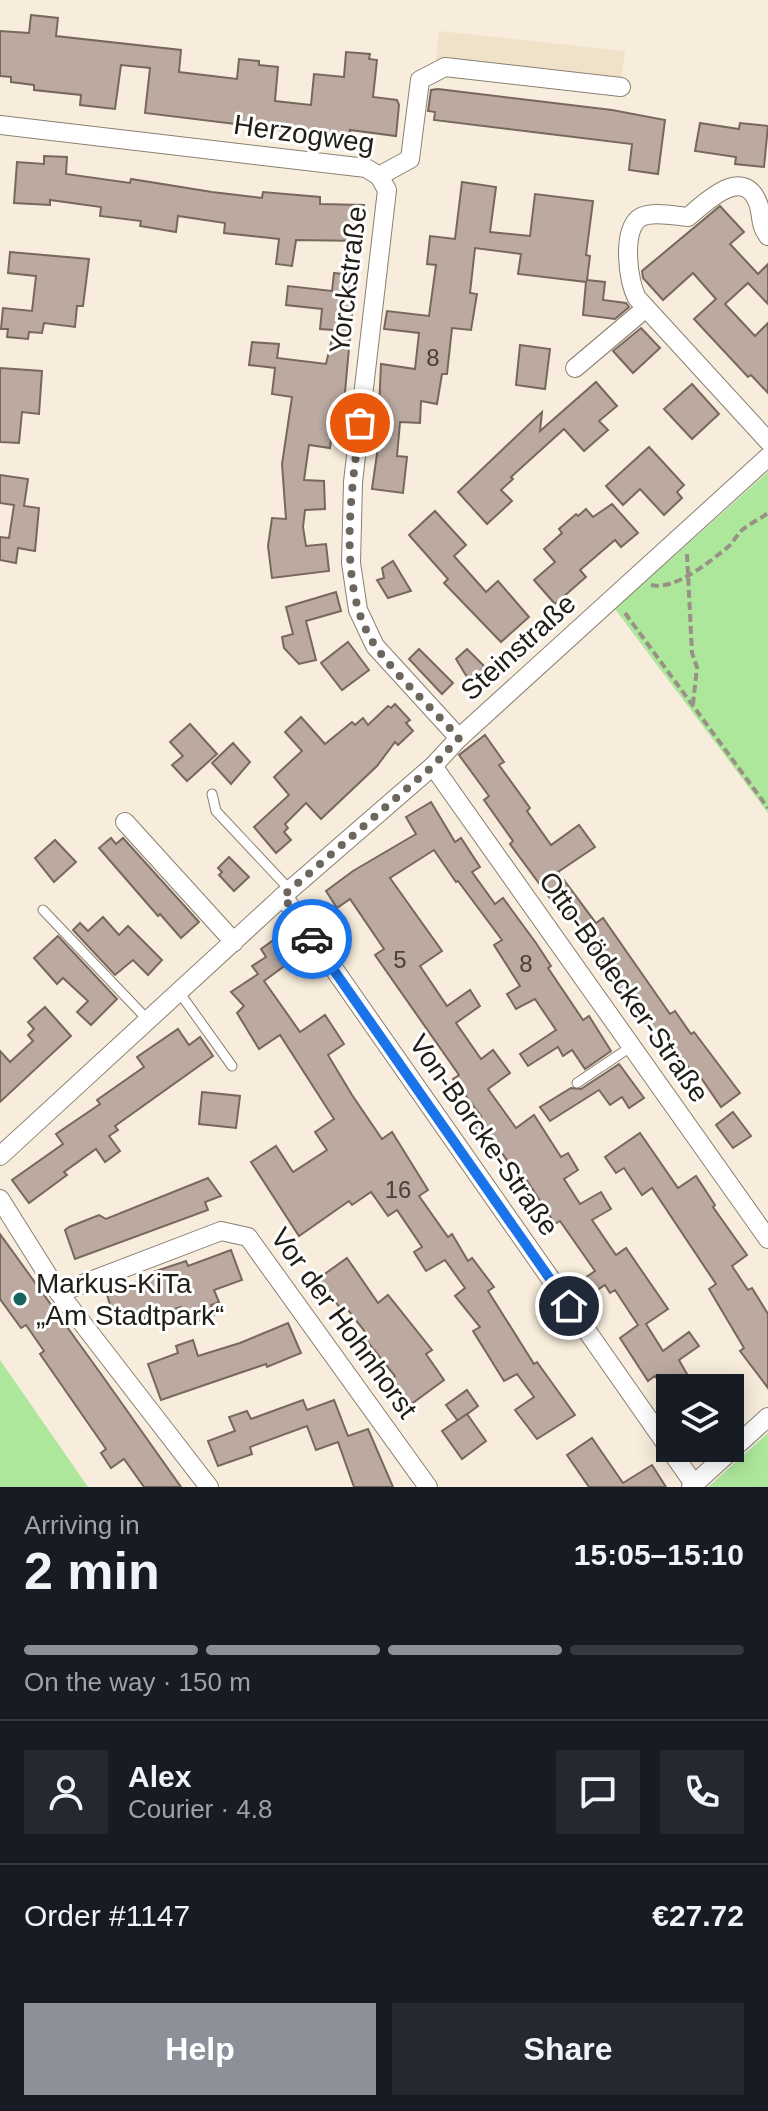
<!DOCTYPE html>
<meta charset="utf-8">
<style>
body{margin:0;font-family:Helvetica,sans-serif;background:#242831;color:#f1f3f6;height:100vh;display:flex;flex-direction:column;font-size:30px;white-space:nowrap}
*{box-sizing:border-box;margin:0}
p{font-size:26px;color:#9ea1a6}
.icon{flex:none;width:44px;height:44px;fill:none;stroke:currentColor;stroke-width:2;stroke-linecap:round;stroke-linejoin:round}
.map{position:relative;height:1487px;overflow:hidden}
.sheet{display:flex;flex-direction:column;background:#171b24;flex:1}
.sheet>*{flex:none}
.controls{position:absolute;left:656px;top:1374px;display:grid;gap:16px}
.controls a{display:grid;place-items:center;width:88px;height:88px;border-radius:0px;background:#171b24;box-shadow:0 4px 20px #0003;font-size:40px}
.pin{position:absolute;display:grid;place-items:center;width:68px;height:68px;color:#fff;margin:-34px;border:4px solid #fff;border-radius:50%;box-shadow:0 2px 8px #0007}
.courier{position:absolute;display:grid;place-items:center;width:80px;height:80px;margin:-40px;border:6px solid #1a73e8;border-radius:50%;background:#fff;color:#222;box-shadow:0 2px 10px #0007}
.headline em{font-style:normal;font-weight:700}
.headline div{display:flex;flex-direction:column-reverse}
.headline{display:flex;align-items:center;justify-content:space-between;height:136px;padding:0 24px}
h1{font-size:52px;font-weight:700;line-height:60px}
.bar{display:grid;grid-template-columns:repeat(4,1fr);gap:12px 8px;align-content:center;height:96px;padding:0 24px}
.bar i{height:10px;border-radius:6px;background:#363941}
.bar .on{background:#8c9099}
.bar p{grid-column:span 4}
.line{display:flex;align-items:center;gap:20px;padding:0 24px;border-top:2px solid #363941}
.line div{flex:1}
.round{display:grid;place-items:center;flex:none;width:84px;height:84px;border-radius:0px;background:#242831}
.cta{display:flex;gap:16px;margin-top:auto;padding:16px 24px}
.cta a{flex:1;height:92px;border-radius:0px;background:#8c9099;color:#fff;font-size:32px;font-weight:700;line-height:92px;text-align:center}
.cta a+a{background:#242831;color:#f1f3f6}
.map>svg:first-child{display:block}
</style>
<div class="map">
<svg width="768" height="1487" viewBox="0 0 768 1487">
<rect width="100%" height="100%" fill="#f8eddc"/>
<polygon fill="#f0e1c9" points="439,31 625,51 621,81 436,61"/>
<g fill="#ade79c">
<polygon points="768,472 768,813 615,609"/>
<polygon points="0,1360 88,1487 0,1487"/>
<polygon points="768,1433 768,1487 708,1487"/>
</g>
<g fill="#bcaaa0" stroke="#77675d" stroke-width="2">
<polygon points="31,15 58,18 56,36 181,50 179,72 237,79 239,59 259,61 259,65 278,67 275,101 311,105 314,74 344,77 346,52 370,54 369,59 377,60 373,97 397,100 399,105 396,136 350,130 350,138 145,113 150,68 121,65 115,109 80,105 81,95 34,90 34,85 11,82 11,77 0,76 0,31 29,33"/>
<polygon points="438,89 612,110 665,120 658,174 629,170 632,144 434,120 435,112 428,111 431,90"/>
<polygon points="700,123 739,129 740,123 768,126 764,167 735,164 736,157 695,151"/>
<polygon points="44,156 67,157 66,174 130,183 131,179 212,192 262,198 263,192 320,197 320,204 364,205 363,241 296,240 292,266 276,264 279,239 224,233 225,223 178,216 176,232 140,226 141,221 100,216 101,207 50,200 50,205 14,203 17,162 44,164"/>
<polygon points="462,182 496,187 490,232 530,236 535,194 593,201 586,255 590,256 587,280 605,282 603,300 626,303 629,307 615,319 583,315 586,282 518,274 521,254 475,248 470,293 477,294 471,330 452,328 447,374 442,374 437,404 421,401 420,423 400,422 397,456 407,457 403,493 372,489 377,454 381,364 415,369 419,333 384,329 387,311 429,316 436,265 427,264 430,236 455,239"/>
<polygon points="720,206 744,232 730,244 758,274 768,264 768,304 748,283 725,304 755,336 768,323 768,393 751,375 748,377 694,319 716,299 693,273 663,300 643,278 642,271"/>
<polygon points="10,252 89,259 83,306 77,306 75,327 44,323 42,333 29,332 28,339 7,337 8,329 1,329 3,308 32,311 36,276 8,273"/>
<polygon points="334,273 352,275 350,292 354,293 344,403 336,402 330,448 309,445 304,480 324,481 325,509 305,510 303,527 306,546 326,544 329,571 272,578 268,546 272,518 286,519 282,464 292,397 272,394 275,368 249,365 252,342 279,344 277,358 326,364 334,330 320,329 322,309 286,305 288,286 332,291"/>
<polygon points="641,328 660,348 633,373 613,351"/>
<polygon points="520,345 550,349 545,389 516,385"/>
<polygon points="0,368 42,371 39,414 22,412 19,443 0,442"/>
<polygon points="596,382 617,406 599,421 608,430 584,451 564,429 511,477 513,479 501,490 512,501 487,524 458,492 542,412 540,431"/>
<polygon points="692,384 719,414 692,439 664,409"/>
<polygon points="649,447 684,485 677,492 682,498 664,515 640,489 623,505 606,486"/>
<polygon points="0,475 28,479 24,506 39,508 35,551 18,548 16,563 0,560 0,537 9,538 14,505 0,503"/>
<polygon points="612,504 638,533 621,547 615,540 580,570 586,577 555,604 534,580 555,562 544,549 562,533 559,529 576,514 578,516 586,509 593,517"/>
<polygon points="435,511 466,545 454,556 486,592 498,581 529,617 501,642 444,583 448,579 409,535"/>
<polygon points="393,561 411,591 388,598 377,580 384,578 382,568"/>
<polygon points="336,592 341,611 306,621 316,660 299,664 284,648 282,637 293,634 286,607"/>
<polygon points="348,642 369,670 342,690 321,663"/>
<polygon points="419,649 453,683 442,694 409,659"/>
<polygon points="467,649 485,667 470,682 456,659"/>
<polygon points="395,704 410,720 406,723 413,731 398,745 395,742 377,766 321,819 306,803 285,824 288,828 284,832 291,840 276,853 254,827 289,795 274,777 302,751 285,732 301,717 325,744 352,722 355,725 363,718 368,725 388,706 391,708"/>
<polygon points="190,724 217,754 187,781 172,765 183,756 170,742"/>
<polygon points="485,735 504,762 499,765 530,808 527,811 551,845 579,825 595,847 558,872 596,923 603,918 670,1014 675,1011 691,1034 694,1032 740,1093 721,1107 695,1069 691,1071 671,1043 664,1048 609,975 611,973 569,913 564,917 510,844 513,841 484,800 489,796 459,755"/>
<polygon points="233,743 250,762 231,784 212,763"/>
<polygon points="431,802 455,842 461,838 480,867 472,872 495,904 503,898 536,943 551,966 548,968 583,1020 589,1016 611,1051 585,1069 572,1050 563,1056 558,1047 528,1066 520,1054 556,1030 535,999 516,1009 507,994 520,986 494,945 502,940 458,881 456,882 434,850 390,878 442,951 420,966 447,1006 470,990 480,1006 456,1023 481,1059 493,1050 510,1073 488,1089 516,1128 534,1115 561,1157 568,1153 578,1170 564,1179 580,1204 601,1192 611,1209 592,1220 616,1255 626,1248 668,1309 646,1324 663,1351 689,1332 699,1346 679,1360 695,1388 663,1388 655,1376 648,1381 620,1338 638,1325 615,1290 610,1293 605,1285 582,1300 573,1286 595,1271 560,1221 555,1224 526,1179 521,1182 497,1145 491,1149 472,1122 481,1116 453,1079 459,1075 375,955 384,949 350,899 337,908 326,891 353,871 416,834 406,817"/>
<polygon points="111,838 116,844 123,838 199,922 181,938 160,914 158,916 99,848"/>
<polygon points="55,840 76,862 54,882 35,858"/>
<polygon points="229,857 249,877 234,891 219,875 222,872 218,868"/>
<polygon points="103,917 119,935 128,926 162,960 148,975 133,960 115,975 73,930 80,923 88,931"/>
<polygon points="282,934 298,956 264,981 300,1032 325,1015 344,1044 328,1055 352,1095 382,1139 392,1132 428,1190 419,1196 448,1237 452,1234 468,1261 472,1258 494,1287 488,1291 534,1364 537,1362 575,1415 537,1439 515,1410 534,1397 517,1374 504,1381 473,1331 480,1327 455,1296 465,1288 445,1260 426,1271 414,1252 422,1247 397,1210 388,1216 371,1192 352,1205 349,1201 299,1236 251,1162 276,1146 293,1172 327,1150 315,1132 334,1119 280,1035 259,1049 237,1013 244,1006 231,992 258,974 252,966 266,957 261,949"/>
<polygon points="58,936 117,999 91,1025 77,1012 88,1001 63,978 57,984 34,958"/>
<polygon points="45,1007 71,1036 0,1102 0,1051 10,1062 33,1041 28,1035 34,1029 28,1022"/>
<polygon points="178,1029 189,1045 200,1037 213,1056 115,1126 118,1130 109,1136 120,1151 105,1162 96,1149 64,1172 67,1175 29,1203 12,1180 63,1144 56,1134 100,1104 97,1100 144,1067 137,1057"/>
<polygon points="619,1064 644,1098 629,1108 622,1097 610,1105 599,1090 550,1121 540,1107 571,1088 581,1089"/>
<polygon points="202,1092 240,1096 236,1128 199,1124"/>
<polygon points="733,1112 751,1136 733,1148 716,1125"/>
<polygon points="640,1133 678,1188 696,1176 715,1205 713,1207 747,1255 732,1266 748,1290 752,1288 768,1314 768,1388 740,1351 744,1348 709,1289 716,1284 652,1188 642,1195 624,1168 616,1173 605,1157"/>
<polygon points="208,1178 221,1196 205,1202 208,1210 75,1259 65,1230 69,1227 99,1215 106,1219"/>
<polygon points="0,1234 101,1374 181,1487 144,1487 124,1459 111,1468 101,1453 106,1449 40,1354 44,1351 26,1325 21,1328 0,1299"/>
<polygon points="231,1250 242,1280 214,1290 219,1302 211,1305 214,1315 187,1325 181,1307 126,1324 124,1317 114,1319 106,1291 152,1278 150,1273 186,1261 188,1266"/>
<polygon points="347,1258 378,1303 388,1295 432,1350 426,1354 444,1380 410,1405 391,1379 395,1376 366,1340 369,1337 344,1305 340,1308 319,1278"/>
<polygon points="288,1323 301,1353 267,1367 266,1364 161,1400 148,1364 178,1353 176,1346 193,1340 198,1356 240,1343"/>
<polygon points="467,1390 478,1406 458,1421 446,1405"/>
<polygon points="303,1400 307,1410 334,1400 348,1436 368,1429 393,1487 354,1487 338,1442 316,1450 307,1426 250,1447 252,1454 218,1466 208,1441 235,1431 229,1417 247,1411 251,1419"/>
<polygon points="467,1414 486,1441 462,1459 442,1431"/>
<polygon points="592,1438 623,1483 652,1465 666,1487 589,1487 567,1455"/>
</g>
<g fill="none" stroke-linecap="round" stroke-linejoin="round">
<defs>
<g id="service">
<polyline points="212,794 216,811 290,890"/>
<polyline points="43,910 148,1020"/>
<polyline points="179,992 232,1066"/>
<polyline points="577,1083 632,1046"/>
</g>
<g id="minor">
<polyline points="0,125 366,168 379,176"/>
<polyline points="379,176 387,190 353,482 351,563 358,610 375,646 459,738"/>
<polyline points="379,176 410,159 420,80 445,67 621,87"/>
<path d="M768,236C760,225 762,218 759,206C745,162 705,203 688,217C675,216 649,210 638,219C622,234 628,281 637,298L768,441"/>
<polyline points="575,368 646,308"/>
<polyline points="433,766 768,1239"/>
<polyline points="125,822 234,942"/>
<polyline points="283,896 694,1484"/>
<polyline points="0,1156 283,896 433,766 459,738 768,457"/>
<polyline points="0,1199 59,1293 209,1487"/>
<polyline points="59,1293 221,1231 248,1237 428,1487"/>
<polyline points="691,1487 768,1417"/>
</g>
</defs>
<use href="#service" stroke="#8a8071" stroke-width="11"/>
<use href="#minor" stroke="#8a8071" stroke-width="20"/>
<g stroke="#999185" stroke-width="4" stroke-dasharray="8 4" stroke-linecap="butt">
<polyline points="687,554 692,653 697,667 693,704"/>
<path d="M651,585C675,591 712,560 729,546C734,541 737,535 741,531C749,524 760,519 768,513"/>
<polyline points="625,613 768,808"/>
</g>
<use href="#service" stroke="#fff" stroke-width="9"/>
<use href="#minor" stroke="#fff" stroke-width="18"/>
</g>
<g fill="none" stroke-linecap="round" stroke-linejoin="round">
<path stroke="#6c665c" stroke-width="8" stroke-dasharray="0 14.4" d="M312,939L283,896L433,766L459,738C432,708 399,679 376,647C335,589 352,489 360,423"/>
<polyline stroke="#1a73e8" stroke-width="10" points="312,939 569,1306"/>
</g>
<circle fill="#17645d" stroke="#fff" stroke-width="3" cx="20" cy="1299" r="8"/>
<g text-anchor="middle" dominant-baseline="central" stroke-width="6" stroke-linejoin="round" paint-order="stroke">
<g font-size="24" fill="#484039">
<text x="433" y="357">8</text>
<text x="400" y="959">5</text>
<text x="526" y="963">8</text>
<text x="398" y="1189">16</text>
</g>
<g font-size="28" fill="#211d17" stroke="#fff">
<text transform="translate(304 134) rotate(8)">Herzogweg</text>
<text transform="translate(348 280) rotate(-83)">Yorckstraße</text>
<text transform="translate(518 647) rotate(-42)">Steinstraße</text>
<text transform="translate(624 987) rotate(55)">Otto-Bödecker-Straße</text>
<text transform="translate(484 1135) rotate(55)">Von-Borcke-Straße</text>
<text transform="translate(344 1323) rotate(54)">Vor der Hohnhorst</text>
</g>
<g font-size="28" fill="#211d17" stroke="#fff" text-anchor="start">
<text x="36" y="1283">Markus-KiTa<tspan x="36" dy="32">„Am Stadtpark“</tspan></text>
</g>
</g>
</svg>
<div class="controls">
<a><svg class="icon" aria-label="layers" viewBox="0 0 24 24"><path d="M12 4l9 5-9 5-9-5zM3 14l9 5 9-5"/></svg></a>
</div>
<div class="pin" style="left:360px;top:423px;background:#ea580c"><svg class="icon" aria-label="bag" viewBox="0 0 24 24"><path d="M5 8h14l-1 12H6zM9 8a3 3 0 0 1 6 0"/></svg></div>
<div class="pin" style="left:569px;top:1306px;background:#1f2937"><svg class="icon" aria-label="home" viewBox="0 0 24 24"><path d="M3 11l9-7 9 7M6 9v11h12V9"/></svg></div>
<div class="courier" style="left:312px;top:939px"><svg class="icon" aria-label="car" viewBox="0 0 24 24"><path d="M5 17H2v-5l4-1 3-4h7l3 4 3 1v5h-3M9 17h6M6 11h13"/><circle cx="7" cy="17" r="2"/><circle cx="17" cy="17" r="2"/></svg></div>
</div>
<section class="sheet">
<div class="headline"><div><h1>2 min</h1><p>Arriving in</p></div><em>15:05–15:10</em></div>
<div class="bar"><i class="on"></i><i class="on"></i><i class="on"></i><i></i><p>On the way · 150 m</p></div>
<div class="line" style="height:144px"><a class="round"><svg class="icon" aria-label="person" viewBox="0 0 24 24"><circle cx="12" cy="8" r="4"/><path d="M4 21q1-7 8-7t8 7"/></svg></a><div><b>Alex</b><p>Courier · 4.8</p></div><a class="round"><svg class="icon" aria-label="chat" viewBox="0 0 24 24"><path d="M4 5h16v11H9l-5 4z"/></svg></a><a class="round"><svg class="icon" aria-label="phone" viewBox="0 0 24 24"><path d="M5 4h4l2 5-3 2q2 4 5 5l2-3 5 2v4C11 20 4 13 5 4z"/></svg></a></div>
<div class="line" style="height:104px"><div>Order #1147</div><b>€27.72</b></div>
<div class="cta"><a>Help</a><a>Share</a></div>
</section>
